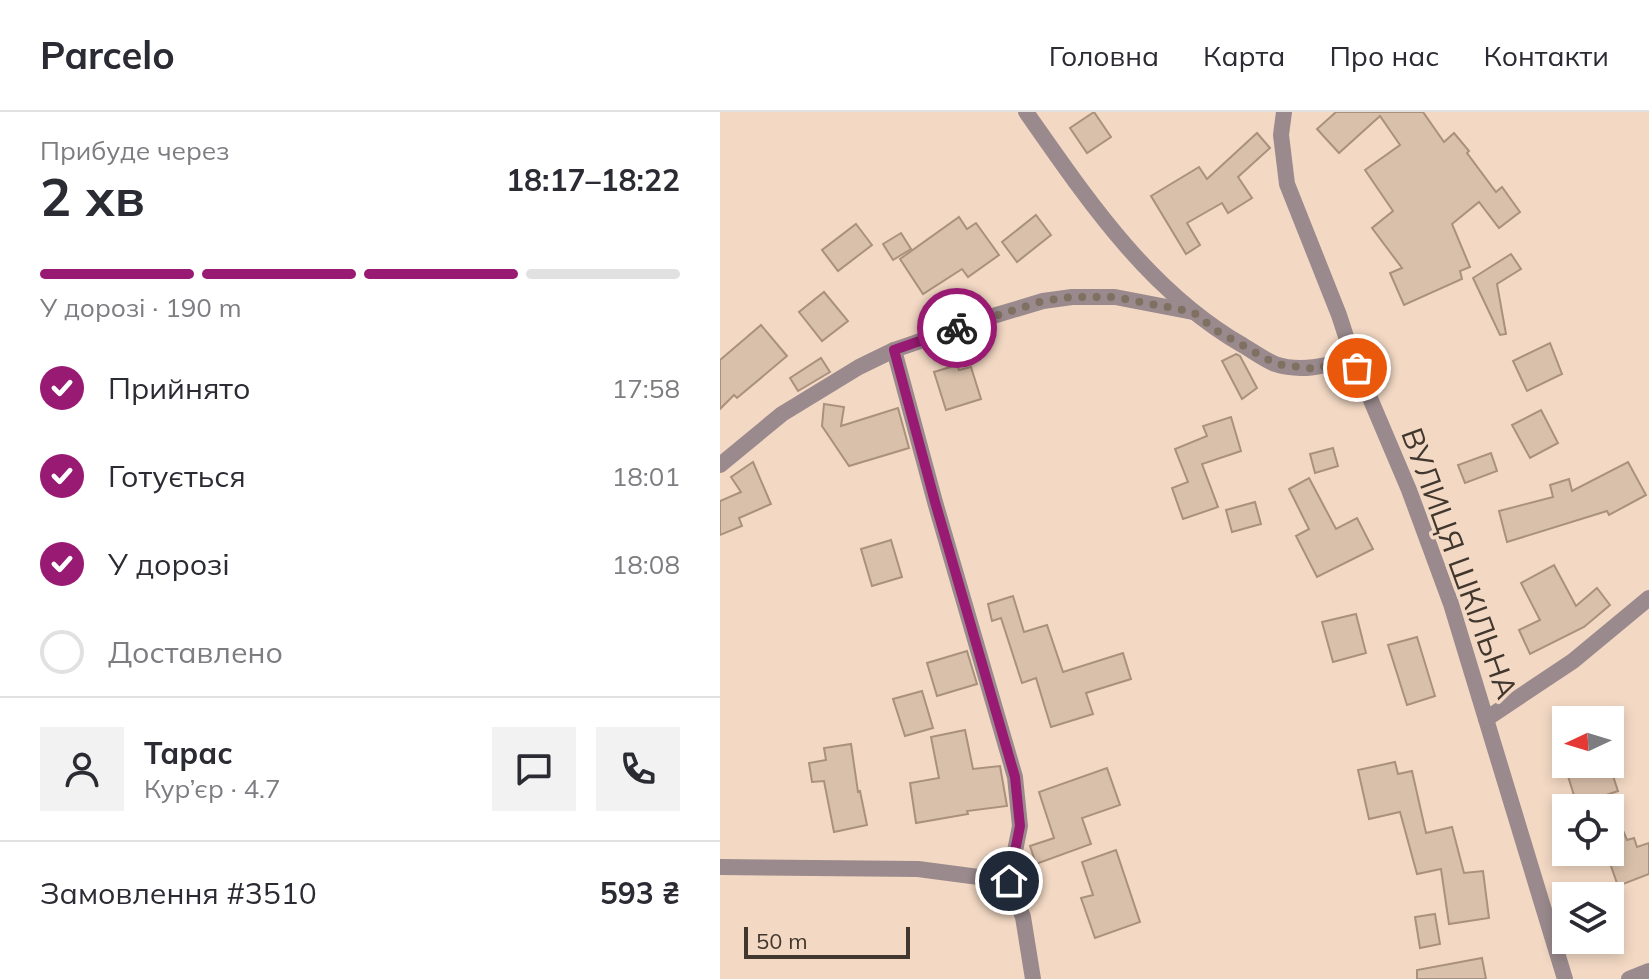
<!DOCTYPE html>
<html lang="uk">
<meta charset="utf-8">
<style>
body{margin:0;font-family:Mulish,sans-serif;background:#f2f2f3;color:#2b2b33;height:100vh;display:flex;flex-direction:column;font-size:30px;white-space:nowrap}
*{box-sizing:border-box;margin:0}
p{font-size:26px;color:#7c7c81}
.icon{flex:none;width:44px;height:44px;fill:none;stroke:currentColor;stroke-width:2;stroke-linecap:round;stroke-linejoin:round}
.map{position:relative;flex:1;overflow:hidden}
.side{display:flex;flex-direction:column;background:#fff;width:720px}
.side>*{flex:none}
.needle{width:52px;rotate:266deg}
.buttons{position:absolute;left:832px;top:594px;display:grid;gap:16px}
.buttons a{display:grid;place-items:center;width:72px;height:72px;border-radius:0px;background:#fff;box-shadow:0 4px 12px #0003;font-size:40px}
.scale{position:absolute;left:24px;bottom:20px;width:166px;box-sizing:border-box;padding-left:8px;border:4px solid #41372e;border-top:0;font-size:22px;line-height:28px;white-space:nowrap;color:#41372e;-webkit-text-stroke:6px #f3d9c4;paint-order:stroke}
.pin{position:absolute;display:grid;place-items:center;width:68px;height:68px;color:#fff;margin:-34px;border:4px solid #fff;border-radius:50%;box-shadow:0 2px 8px #0007}
.courier{position:absolute;display:grid;place-items:center;width:80px;height:80px;margin:-40px;border:6px solid #981a72;border-radius:50%;background:#fff;color:#222;box-shadow:0 2px 10px #0007}
.overview em{font-style:normal;font-weight:700}
.overview div{display:flex;flex-direction:column-reverse}
.overview{display:flex;align-items:center;justify-content:space-between;height:136px;padding:0 40px}
h1{font-size:52px;font-weight:700;line-height:60px}
.bar{display:grid;grid-template-columns:repeat(4,1fr);gap:12px 8px;align-content:center;height:96px;padding:0 40px}
.bar i{height:10px;border-radius:6px;background:#e1e1e2}
.bar .current{background:#981a72}
.bar p{grid-column:span 4}
.line{display:flex;align-items:center;gap:20px;padding:0 40px;border-top:2px solid #e1e1e2}
.line div{flex:1}
.round{display:grid;place-items:center;flex:none;width:84px;height:84px;border-radius:0px;background:#f2f2f3}
ol{padding:0 40px;list-style:none}
li{display:flex;align-items:center;gap:24px;height:88px}
li p{margin-inline-start:auto}
li .icon{padding:8px;border-radius:50%;background:#981a72;color:#fff;stroke-width:4}
li:last-child{color:#7c7c81}
li i{width:44px;height:44px;border:4px solid #e1e1e2;border-radius:50%}
header{display:flex;align-items:center;gap:48px;box-sizing:border-box;height:112px;padding:0 40px;background:#fff;border-bottom:2px solid #e1e1e2}
header strong{font-size:38px}
nav{display:flex;gap:44px;margin-inline-start:auto;font-size:28px}
main{display:flex;flex:1;min-height:0}
.map>svg:first-child{display:block}
</style>
<header>
<strong>Parcelo</strong>
<nav><a>Головна</a><a>Карта</a><a>Про нас</a><a>Контакти</a></nav>
</header>
<main>
<section class="side">
<div class="overview"><div><h1>2 хв</h1><p>Прибуде через</p></div><em>18:17–18:22</em></div>
<div class="bar"><i class="current"></i><i class="current"></i><i class="current"></i><i></i><p>У дорозі · 190 m</p></div>
<ol>
<li><svg class="icon" aria-label="check" viewBox="0 0 24 24"><path d="M5 12l5 5 9-10"/></svg>Прийнято<p>17:58</p></li>
<li><svg class="icon" aria-label="check" viewBox="0 0 24 24"><path d="M5 12l5 5 9-10"/></svg>Готується<p>18:01</p></li>
<li><svg class="icon" aria-label="check" viewBox="0 0 24 24"><path d="M5 12l5 5 9-10"/></svg>У дорозі<p>18:08</p></li>
<li><i></i>Доставлено</li>
</ol>
<div class="line" style="height:144px"><a class="round"><svg class="icon" aria-label="person" viewBox="0 0 24 24"><circle cx="12" cy="8" r="4"/><path d="M4 21q1-7 8-7t8 7"/></svg></a><div><b>Тарас</b><p>Кур’єр · 4.7</p></div><a class="round"><svg class="icon" aria-label="chat" viewBox="0 0 24 24"><path d="M4 5h16v11H9l-5 4z"/></svg></a><a class="round"><svg class="icon" aria-label="phone" viewBox="0 0 24 24"><path d="M5 4h4l2 5-3 2q2 4 5 5l2-3 5 2v4C11 20 4 13 5 4z"/></svg></a></div>
<div class="line" style="height:104px"><div>Замовлення #3510</div><b>593 ₴</b></div>
</section>
<div class="map">
<svg width="929" height="867" viewBox="0 0 929 867">
<rect width="100%" height="100%" fill="#f3d9c4"/>
<g fill="#d9c0ab" stroke="#a9917d" stroke-width="2">
<polygon points="374,0 391,25 367,41 350,16"/>
<polygon points="616,0 703,0 724,30 734,21 749,39 747,41 776,80 782,75 800,100 779,116 759,90 732,112 750,155 740,159 742,167 684,193 670,161 682,156 652,116 673,99 645,58 680,33 660,4 619,41 597,17"/>
<polygon points="537,21 550,36 518,65 532,86 508,101 502,91 467,111 480,133 466,142 431,84 479,55 487,67"/>
<polygon points="316,103 331,123 297,150 282,130"/>
<polygon points="239,105 247,117 256,111 279,143 248,165 242,157 203,182 180,147"/>
<polygon points="136,112 152,133 118,159 102,138"/>
<polygon points="181,121 191,137 173,148 163,132"/>
<polygon points="791,142 801,157 777,172 786,222 780,223 753,166"/>
<polygon points="104,180 128,209 102,229 79,200"/>
<polygon points="41,213 67,244 17,286 14,283 0,297 0,248"/>
<polygon points="830,231 842,262 807,279 793,249"/>
<polygon points="516,242 520,244 537,276 522,287 502,249"/>
<polygon points="101,246 110,260 78,279 70,266"/>
<polygon points="237,253 239,258 251,255 261,287 226,298 214,260"/>
<polygon points="104,292 124,295 121,314 178,296 189,336 129,354 102,314"/>
<polygon points="821,298 838,331 810,346 792,313"/>
<polygon points="511,305 521,339 482,352 498,395 463,407 452,376 468,370 455,337 487,324 483,314"/>
<polygon points="613,336 618,354 595,361 590,342"/>
<polygon points="771,341 777,359 745,371 738,353"/>
<polygon points="33,350 51,392 19,406 22,414 0,423 0,389 21,380 11,365"/>
<polygon points="908,350 926,383 889,403 887,399 787,430 779,399 833,385 830,373 849,367 852,379"/>
<polygon points="589,366 616,417 637,406 653,437 597,465 576,424 589,417 569,377"/>
<polygon points="535,390 541,412 512,420 506,398"/>
<polygon points="171,428 182,465 152,474 141,437"/>
<polygon points="834,453 856,494 877,476 890,493 864,515 810,542 799,518 820,508 801,471"/>
<polygon points="293,484 304,520 327,513 343,560 403,541 411,567 366,581 373,602 331,615 316,566 302,571 281,506 272,509 268,492"/>
<polygon points="636,502 646,541 613,550 602,510"/>
<polygon points="697,525 715,584 687,593 668,533"/>
<polygon points="247,539 257,572 217,584 207,551"/>
<polygon points="202,579 213,616 185,624 173,587"/>
<polygon points="245,618 253,657 280,654 287,694 247,699 248,702 196,711 190,671 219,666 211,625"/>
<polygon points="131,632 138,680 140,679 147,713 114,720 104,669 92,670 89,651 106,648 104,636"/>
<polygon points="675,650 678,662 692,659 706,721 732,715 744,761 763,759 769,806 729,812 721,757 697,762 680,700 649,707 638,658"/>
<polygon points="875,652 889,652 898,679 857,693 847,661"/>
<polygon points="387,656 400,693 362,706 371,732 316,752 310,734 334,726 319,680"/>
<polygon points="890,688 907,728 914,726 917,735 929,731 929,762 898,774 886,740 890,740"/>
<polygon points="396,738 420,810 375,826 361,786 373,783 362,750"/>
<polygon points="715,802 720,832 700,836 695,805"/>
<polygon points="762,846 766,867 697,867 697,858"/>
</g>
<g fill="none" stroke-linecap="round" stroke-linejoin="round">
<g stroke="#9a8a8d" stroke-width="16">
<path d="M306,0C367,87 429,180 524,234C534,240 545,248 555,252C582,261 608,253 633,246"/>
<polyline points="564,0 561,23 567,72 619,203 633,246 689,378 731,492 845,867"/>
<polyline points="174,238 215,390 295,665 300,714 289,769"/>
<polyline points="0,353 62,302 139,255 174,238 273,204 323,189 352,185 395,185 473,200"/>
<polyline points="766,607 853,549 929,486"/>
<polyline points="0,755 198,757 289,769"/>
<polyline points="289,769 303,805 313,867"/>
<polyline points="909,867 929,859"/>
</g>
</g>
<g fill="none" stroke-linecap="round" stroke-linejoin="round">
<polyline stroke="#7f7062" stroke-width="8" stroke-dasharray="0 14.4" points="237,216 323,189 352,185 395,185 473,200 497,219 556,252 596,257 633,246 637,256"/>
<polyline stroke="#981a72" stroke-width="10" points="237,216 174,238 215,390 295,665 300,714 289,769"/>
</g>
<g text-anchor="middle" dominant-baseline="central" stroke-width="7" stroke-linejoin="round" paint-order="stroke">
<g font-size="30" fill="#41372e" stroke="#f3d9c4">
<text transform="translate(740 451) rotate(70)">ВУЛИЦЯ ШКІЛЬНА</text>
</g>
</g>
</svg>
<div class="buttons">
<a><svg class="needle" viewBox="-14 -14 28 28"><path d="M0-13l5 13h-10z" fill="#e53935"/><path d="M0 13l5-13h-10z" fill="#7c7c81"/></svg></a>
<a><svg class="icon" aria-label="locate" viewBox="0 0 24 24"><circle cx="12" cy="12" r="6"/><path d="M12 2v4M12 18v4M2 12h4M18 12h4"/></svg></a>
<a><svg class="icon" aria-label="layers" viewBox="0 0 24 24"><path d="M12 4l9 5-9 5-9-5zM3 14l9 5 9-5"/></svg></a>
</div>
<div class="scale">50 m</div>
<div class="pin" style="left:637px;top:256px;background:#ea580c"><svg class="icon" aria-label="bag" viewBox="0 0 24 24"><path d="M5 8h14l-1 12H6zM9 8a3 3 0 0 1 6 0"/></svg></div>
<div class="pin" style="left:289px;top:769px;background:#1f2937"><svg class="icon" aria-label="home" viewBox="0 0 24 24"><path d="M3 11l9-7 9 7M6 9v11h12V9"/></svg></div>
<div class="courier" style="left:237px;top:216px"><svg class="icon" aria-label="bike" viewBox="0 0 24 24"><circle cx="6" cy="16" r="4"/><circle cx="18" cy="16" r="4"/><path d="M6 16l4-8h5l3 8M10 8l3 8H6M13 5h3"/></svg></div>
</div>
</main>
